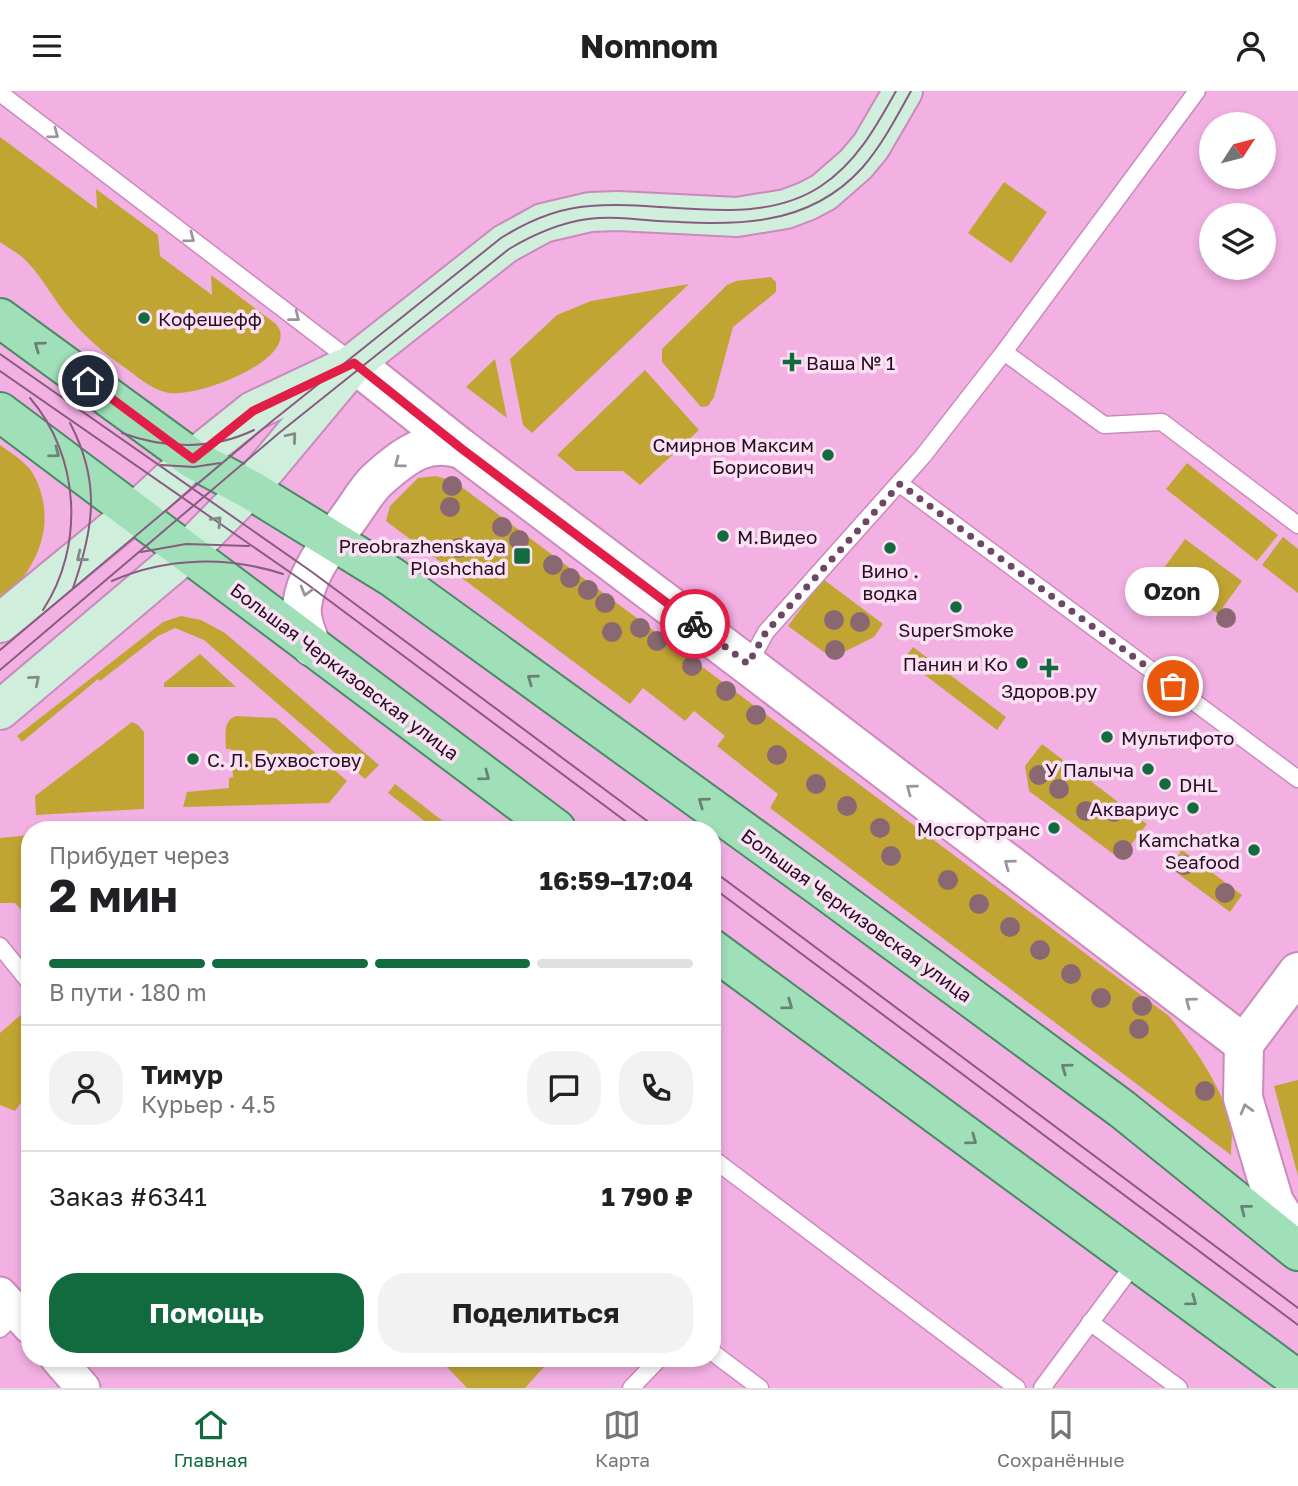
<!DOCTYPE html>
<html lang="ru">
<meta charset="utf-8">
<style>
body{margin:0;font-family:"Golos Text",sans-serif;background:#f2f2f2;color:#202124;height:100vh;display:flex;flex-direction:column;font-size:26px;white-space:nowrap}
*{box-sizing:border-box;margin:0}
p{font-size:23px;color:#757577}
.icon{flex:none;width:38px;height:38px;fill:none;stroke:currentColor;stroke-width:2;stroke-linecap:round;stroke-linejoin:round}
.map{position:relative;flex:1;overflow:hidden}
.drawer{position:absolute;left:21px;top:730px;width:700px;height:546px;display:flex;flex-direction:column;background:#fff;border-radius:28px;box-shadow:0 4px 10px #0003}
.drawer>*{flex:none}
.needle{width:46px;rotate:54deg}
.tools{position:absolute;left:1199px;top:21px;display:grid;gap:14px}
.tools a{display:grid;place-items:center;width:77px;height:77px;border-radius:50%;background:#fff;box-shadow:0 4px 10px #0003;font-size:35px}
.pin{position:absolute;display:grid;place-items:center;width:60px;height:60px;color:#fff;margin:-30px;border:4px solid #fff;border-radius:50%;box-shadow:0 2px 7px #0007}
.courier{position:absolute;display:grid;place-items:center;width:70px;height:70px;margin:-35px;border:5px solid #e11d48;border-radius:50%;background:#fff;color:#222;box-shadow:0 2px 9px #0007}
.bubble{position:absolute;height:49px;border-radius:24px;background:#fff;box-shadow:0 4px 10px #0003;font-size:23px;font-weight:700;line-height:49px;text-align:center}
.summary em{font-style:normal;font-weight:700}
.summary div{display:flex;flex-direction:column-reverse}
.summary{display:flex;align-items:center;justify-content:space-between;height:119px;padding:0 28px}
h1{font-size:46px;font-weight:700;line-height:52px}
.bar{display:grid;grid-template-columns:repeat(4,1fr);gap:10px 7px;align-content:center;height:84px;padding:0 28px}
.bar i{height:9px;border-radius:5px;background:#e0e0e0}
.bar .active{background:#116b3e}
.bar p{grid-column:span 4}
.line{display:flex;align-items:center;gap:18px;padding:0 28px;border-top:2px solid #e0e0e0}
.line div{flex:1}
.round{display:grid;place-items:center;flex:none;width:74px;height:74px;border-radius:28px;background:#f2f2f2}
.primary-button{display:flex;gap:14px;margin-top:auto;padding:14px 28px}
.primary-button a{flex:1;height:80px;border-radius:28px;background:#116b3e;color:#fff;font-size:28px;font-weight:700;line-height:80px;text-align:center}
.primary-button a+a{background:#f2f2f2;color:#202124}
header{display:flex;justify-content:space-between;align-items:center;height:91px;padding:0 28px;background:#fff;font-size:32px;font-weight:700}
.tabs{display:flex;justify-content:space-around;align-items:center;height:98px;border-top:2px solid #e0e0e0;background:#fff;font-size:19px;color:#757577}
.tabs a{display:grid;justify-items:center;gap:4px}
.tabs .active{color:#116b3e}
.map>svg:first-child{display:block}
</style>
<header><svg class="icon" aria-label="menu" viewBox="0 0 24 24"><path d="M4 6h16M4 12h16M4 18h16"/></svg>Nomnom<svg class="icon" aria-label="person" viewBox="0 0 24 24"><circle cx="12" cy="8" r="4"/><path d="M4 21q1-7 8-7t8 7"/></svg></header>
<div class="map">
<svg width="1298" height="1297" viewBox="0 0 1298 1297">
<rect width="100%" height="100%" fill="#f3b0e3"/>
<g fill="#c1a533">
<path d="M0,46L97,118L96,98L158,144L160,165L212,204L211,184L276,233C305,267 192,310 165,301C152,298 139,287 128,279C103,262 84,245 65,222C51,204 39,181 22,166C16,161 7,156 0,151Z"/>
<polygon points="1004,91 1047,121 1011,172 968,142"/>
<polygon points="771,186 776,191 776,201 733,236 714,306 708,315 701,316 662,271 662,258 727,194 736,190"/>
<polygon points="689,193 532,342 523,334 510,268 557,224 591,210"/>
<polygon points="495,268 507,327 466,296"/>
<polygon points="645,279 699,339 640,394 623,380 576,380 557,364"/>
<path d="M0,354C8,360 18,366 26,374C34,381 38,392 41,402C54,446 30,484 0,513Z"/>
<polygon points="1187,372 1278,444 1257,470 1166,398"/>
<path d="M436,385L455,391L1169,925C1194,956 1219,992 1231,1030C1233,1040 1231,1053 1231,1064L770,717L778,703L717,655L725,645L694,620L685,630L643,597L630,613L386,430L390,415L418,387Z"/>
<polygon points="1283,446 1298,458 1298,502 1262,474"/>
<polygon points="1185,448 1242,490 1218,523 1161,481"/>
<polygon points="823,488 883,533 874,546 832,567 788,535"/>
<polygon points="181,525 201,529 225,542 379,674 365,688 204,549 175,537 158,545 100,590 98,588 22,651 17,645 163,531"/>
<polygon points="913,556 1006,626 997,639 904,568"/>
<polygon points="200,563 236,596 164,596 164,592"/>
<path d="M236,625L276,627L347,690L329,712L183,716L187,701L229,697V687L233,686L231,658H226C226,645 222,630 236,625Z"/>
<polygon points="132,631 138,634 144,641 144,718 36,724 35,705"/>
<polygon points="1042,653 1147,733 1120,768 1029,700 1025,675"/>
<polygon points="395,693 453,738 435,738 388,702"/>
<polygon points="30,744 30,829 15,812 0,812 0,747"/>
<polygon points="1182,759 1242,804 1230,821 1169,776"/>
<polygon points="30,916 30,999 15,1020 0,1014 0,942"/>
<polygon points="1298,989 1298,1085 1274,995"/>
<polygon points="451,1267 552,1267 525,1297 467,1297 444,1273"/>
</g>
<g fill="none" stroke-linecap="round" stroke-linejoin="round">
<defs>
<g id="service">
<polyline points="0,2 354,272"/>
<polyline points="1004,261 1104,334 1162,331 1298,434"/>
<polyline points="900,393 1298,688"/>
<polyline points="748,574 766,541 923,365 1004,261 1197,0"/>
<polyline points="0,855 30,892"/>
<polyline points="712,1067 1017,1297"/>
<polyline points="1090,1231 1179,1297"/>
<polyline points="0,1238 17,1222"/>
<polyline points="712,1261 760,1297"/>
<polyline points="631,1297 660,1267"/>
<polyline points="1042,1297 1137,1169"/>
</g>
<g id="minor">
<polyline points="0,1203 30,1236"/>
<polyline points="57,1267 83,1297"/>
</g>
<g id="tertiary">
<polyline points="354,272 462,358 748,574 1244,953"/>
<path d="M312,556C307,544 300,529 302,515C306,479 333,450 353,421C360,411 367,399 376,390C388,379 404,365 419,359C434,353 447,354 462,358"/>
<polyline points="1298,881 1244,953 1243,1007 1274,1111 1298,1149"/>
</g>
<g id="secondary">
<polyline points="0,532 134,422 193,368 253,320 342,278"/>
<polyline points="0,619 186,462 249,398 354,272 505,153 543,132 590,121 618,120 737,126 786,118 807,110 824,101 856,73 871,55 903,0"/>
</g>
<g id="primary">
<polyline points="0,227 193,368 249,398 392,486 818,794 1122,1018 1298,1160"/>
<polyline points="0,321 556,738"/>
<polyline points="712,858 1298,1289"/>
</g>
</defs>
<use href="#service" stroke="#ca8abb" stroke-width="19"/>
<use href="#minor" stroke="#ca8abb" stroke-width="37"/>
<use href="#tertiary" stroke="#ca8abb" stroke-width="42"/>
<use href="#secondary" stroke="#ca8abb" stroke-width="42"/>
<use href="#primary" stroke="#4b8966" stroke-width="42"/>
<use href="#service" stroke="#fff" stroke-width="16"/>
<use href="#minor" stroke="#fff" stroke-width="33"/>
<use href="#tertiary" stroke="#fff" stroke-width="38"/>
<use href="#secondary" stroke="#cfefdc" stroke-width="38"/>
<use href="#primary" stroke="#9fe0b9" stroke-width="38"/>
<g stroke="#885c7e" stroke-width="2">
<polyline points="0,263 312,481 658,738"/>
<polyline points="0,280 307,493 636,738"/>
<path d="M30,307C80,365 85,455 43,519"/>
<path d="M70,332C101,391 94,437 73,497"/>
<path d="M122,342C165,358 213,359 254,339"/>
<polyline points="161,374 194,376 220,372"/>
<polyline points="141,461 186,453 249,455"/>
<path d="M112,490C166,466 228,465 283,483"/>
<path d="M0,559L271,331L501,147C528,130 558,117 590,115C664,108 755,139 821,95C856,72 876,36 896,0"/>
<path d="M0,579L279,342L509,158C534,143 559,132 588,128C611,125 635,128 658,130C733,134 807,138 862,77C882,54 896,27 911,0"/>
<polyline points="712,779 1298,1217"/>
<polyline points="712,796 1298,1234"/>
</g>
</g>
<g fill="#8a6872">
<circle cx="452" cy="395" r="10"/>
<circle cx="450" cy="416" r="10"/>
<circle cx="502" cy="436" r="10"/>
<circle cx="519" cy="449" r="10"/>
<circle cx="459" cy="457" r="10"/>
<circle cx="553" cy="474" r="10"/>
<circle cx="570" cy="487" r="10"/>
<circle cx="588" cy="499" r="10"/>
<circle cx="605" cy="512" r="10"/>
<circle cx="1226" cy="527" r="10"/>
<circle cx="834" cy="529" r="10"/>
<circle cx="860" cy="531" r="10"/>
<circle cx="640" cy="537" r="10"/>
<circle cx="612" cy="541" r="10"/>
<circle cx="657" cy="550" r="10"/>
<circle cx="835" cy="559" r="10"/>
<circle cx="692" cy="575" r="10"/>
<circle cx="726" cy="600" r="10"/>
<circle cx="756" cy="624" r="10"/>
<circle cx="777" cy="664" r="10"/>
<circle cx="1039" cy="684" r="10"/>
<circle cx="816" cy="693" r="10"/>
<circle cx="1059" cy="698" r="10"/>
<circle cx="847" cy="715" r="10"/>
<circle cx="1086" cy="720" r="10"/>
<circle cx="1114" cy="721" r="10"/>
<circle cx="880" cy="737" r="10"/>
<circle cx="1123" cy="759" r="10"/>
<circle cx="891" cy="765" r="10"/>
<circle cx="1184" cy="774" r="10"/>
<circle cx="948" cy="789" r="10"/>
<circle cx="1225" cy="802" r="10"/>
<circle cx="979" cy="813" r="10"/>
<circle cx="1010" cy="836" r="10"/>
<circle cx="1040" cy="859" r="10"/>
<circle cx="1071" cy="883" r="10"/>
<circle cx="1101" cy="907" r="10"/>
<circle cx="1142" cy="915" r="10"/>
<circle cx="1139" cy="938" r="10"/>
<circle cx="1205" cy="1000" r="10"/>
</g>
<defs><path id="oneway-chevron" d="M-2-3.5L2.5 0L-2 3.5" fill="none" stroke-width="1.6" stroke-linecap="round" stroke-linejoin="round" transform="scale(1.75)"/></defs>
<g stroke="#9d939c">
<use href="#oneway-chevron" transform="translate(54 43) rotate(37)"/>
<use href="#oneway-chevron" transform="translate(190 147) rotate(37)"/>
<use href="#oneway-chevron" transform="translate(295 226) rotate(38)"/>
<use href="#oneway-chevron" transform="translate(399 372) rotate(143)"/>
<use href="#oneway-chevron" transform="translate(306 500) rotate(106)"/>
<use href="#oneway-chevron" transform="translate(911 698) rotate(-143)"/>
<use href="#oneway-chevron" transform="translate(1009 773) rotate(-143)"/>
<use href="#oneway-chevron" transform="translate(1190 911) rotate(-143)"/>
<use href="#oneway-chevron" transform="translate(1246 1018) rotate(-106)"/>
</g>
<g stroke="#698275">
<use href="#oneway-chevron" transform="translate(39 255) rotate(-144)"/>
<use href="#oneway-chevron" transform="translate(55 362) rotate(37)"/>
<use href="#oneway-chevron" transform="translate(532 588) rotate(-144)"/>
<use href="#oneway-chevron" transform="translate(485 685) rotate(37)"/>
<use href="#oneway-chevron" transform="translate(703 711) rotate(-144)"/>
<use href="#oneway-chevron" transform="translate(788 914) rotate(36)"/>
<use href="#oneway-chevron" transform="translate(1066 977) rotate(-144)"/>
<use href="#oneway-chevron" transform="translate(972 1049) rotate(36)"/>
<use href="#oneway-chevron" transform="translate(1245 1118) rotate(-142)"/>
<use href="#oneway-chevron" transform="translate(1192 1210) rotate(36)"/>
</g>
<g stroke="#838a88">
<use href="#oneway-chevron" transform="translate(292 346) rotate(-50)"/>
<use href="#oneway-chevron" transform="translate(217 430) rotate(-46)"/>
<use href="#oneway-chevron" transform="translate(81 466) rotate(141)"/>
<use href="#oneway-chevron" transform="translate(35 589) rotate(-40)"/>
</g>
<g fill="none" stroke-linecap="round" stroke-linejoin="round">
<polyline stroke="#6e4766" stroke-width="7" stroke-dasharray="0 12.6" points="695,533 748,573 766,541 900,393 1173,595"/>
<polyline stroke="#e11d48" stroke-width="9" points="88,290 193,368 253,320 354,272 462,358 695,533"/>
</g>
<g fill="#116b3e" stroke="#fce0f4" stroke-width="2.5">
<circle cx="144" cy="227" r="7"/>
<path d="M788.5 260.5h7v7h7v7h-7v7h-7v-7h-7v-7h7z"/>
<circle cx="828" cy="364" r="7"/>
<circle cx="723" cy="445" r="7"/>
<circle cx="890" cy="457" r="7"/>
<rect x="513" y="456" width="18" height="18" rx="3.5"/>
<circle cx="956" cy="516" r="7"/>
<circle cx="1022" cy="572" r="7"/>
<path d="M1045.5 566.5h7v7h7v7h-7v7h-7v-7h-7v-7h7z"/>
<circle cx="1107" cy="646" r="7"/>
<circle cx="193" cy="668" r="7"/>
<circle cx="1148" cy="678" r="7"/>
<circle cx="1165" cy="693" r="7"/>
<circle cx="1193" cy="717" r="7"/>
<circle cx="1054" cy="737" r="7"/>
<circle cx="1254" cy="759" r="7"/>
</g>
<g text-anchor="middle" dominant-baseline="central" stroke-width="7" stroke-linejoin="round" paint-order="stroke">
<g font-size="19" fill="#260e22" stroke="#fce0f4" text-anchor="end">
<text x="158" y="227" text-anchor="start">Кофешефф</text>
<text x="806" y="271" text-anchor="start">Ваша № 1</text>
<text x="814" y="353">Смирнов Максим<tspan x="814" dy="22">Борисович</tspan></text>
<text x="737" y="445" text-anchor="start">М.Видео</text>
<text x="506" y="454">Preobrazhenskaya<tspan x="506" dy="22">Ploshchad</tspan></text>
<text x="890" y="479" text-anchor="middle">Вино .<tspan x="890" dy="22">водка</tspan></text>
<text x="956" y="538" text-anchor="middle">SuperSmoke</text>
<text x="1008" y="572">Панин и Ко</text>
<text x="1049" y="599" text-anchor="middle">Здоров.ру</text>
<text x="1121" y="646" text-anchor="start">Мультифото</text>
<text x="207" y="668" text-anchor="start">С. Л. Бухвостову</text>
<text x="1134" y="678">У Палыча</text>
<text x="1179" y="693" text-anchor="start">DHL</text>
<text x="1179" y="717">Аквариус</text>
<text x="1040" y="737">Мосгортранс</text>
<text x="1240" y="748">Kamchatka<tspan x="1240" dy="22">Seafood</tspan></text>
</g>
<g font-size="19" fill="#260e22" stroke="#fce0f4">
<text transform="translate(345 580) rotate(37)">Большая Черкизовская улица</text>
<text transform="translate(857 824) rotate(36)">Большая Черкизовская улица</text>
</g>
</g>
</svg>
<div class="tools">
<a><svg class="needle" viewBox="-14 -14 28 28"><path d="M0-13l5 13h-10z" fill="#e53935"/><path d="M0 13l5-13h-10z" fill="#757577"/></svg></a>
<a><svg class="icon" aria-label="layers" viewBox="0 0 24 24"><path d="M12 4l9 5-9 5-9-5zM3 14l9 5 9-5"/></svg></a>
</div>
<div class="pin" style="left:1173px;top:595px;background:#ea580c"><svg class="icon" aria-label="bag" viewBox="0 0 24 24"><path d="M5 8h14l-1 12H6zM9 8a3 3 0 0 1 6 0"/></svg></div>
<div class="pin" style="left:88px;top:290px;background:#1f2937"><svg class="icon" aria-label="home" viewBox="0 0 24 24"><path d="M3 11l9-7 9 7M6 9v11h12V9"/></svg></div>
<div class="courier" style="left:695px;top:533px"><svg class="icon" aria-label="bike" viewBox="0 0 24 24"><circle cx="6" cy="16" r="4"/><circle cx="18" cy="16" r="4"/><path d="M6 16l4-8h5l3 8M10 8l3 8H6M13 5h3"/></svg></div>
<div class="bubble" style="left:1125px;top:476px;width:94px">Ozon</div>
<section class="drawer">
<div class="summary"><div><h1>2 мин</h1><p>Прибудет через</p></div><em>16:59–17:04</em></div>
<div class="bar"><i class="active"></i><i class="active"></i><i class="active"></i><i></i><p>В пути · 180 m</p></div>
<div class="line" style="height:126px"><a class="round"><svg class="icon" aria-label="person" viewBox="0 0 24 24"><circle cx="12" cy="8" r="4"/><path d="M4 21q1-7 8-7t8 7"/></svg></a><div><b>Тимур</b><p>Курьер · 4.5</p></div><a class="round"><svg class="icon" aria-label="chat" viewBox="0 0 24 24"><path d="M4 5h16v11H9l-5 4z"/></svg></a><a class="round"><svg class="icon" aria-label="phone" viewBox="0 0 24 24"><path d="M5 4h4l2 5-3 2q2 4 5 5l2-3 5 2v4C11 20 4 13 5 4z"/></svg></a></div>
<div class="line" style="height:91px"><div>Заказ #6341</div><b>1 790 ₽</b></div>
<div class="primary-button"><a>Помощь</a><a>Поделиться</a></div>
</section>
</div>
<nav class="tabs">
<a class="active"><svg class="icon" aria-label="home" viewBox="0 0 24 24"><path d="M3 11l9-7 9 7M6 9v11h12V9"/></svg>Главная</a>
<a><svg class="icon" aria-label="map" viewBox="0 0 24 24"><path d="M3 6l6-2 6 2 6-2v14l-6 2-6-2-6 2zM9 4v14M15 6v14"/></svg>Карта</a>
<a><svg class="icon" aria-label="saved" viewBox="0 0 24 24"><path d="M7 4h10v16l-5-4-5 4z"/></svg>Сохранённые</a>
</nav>
